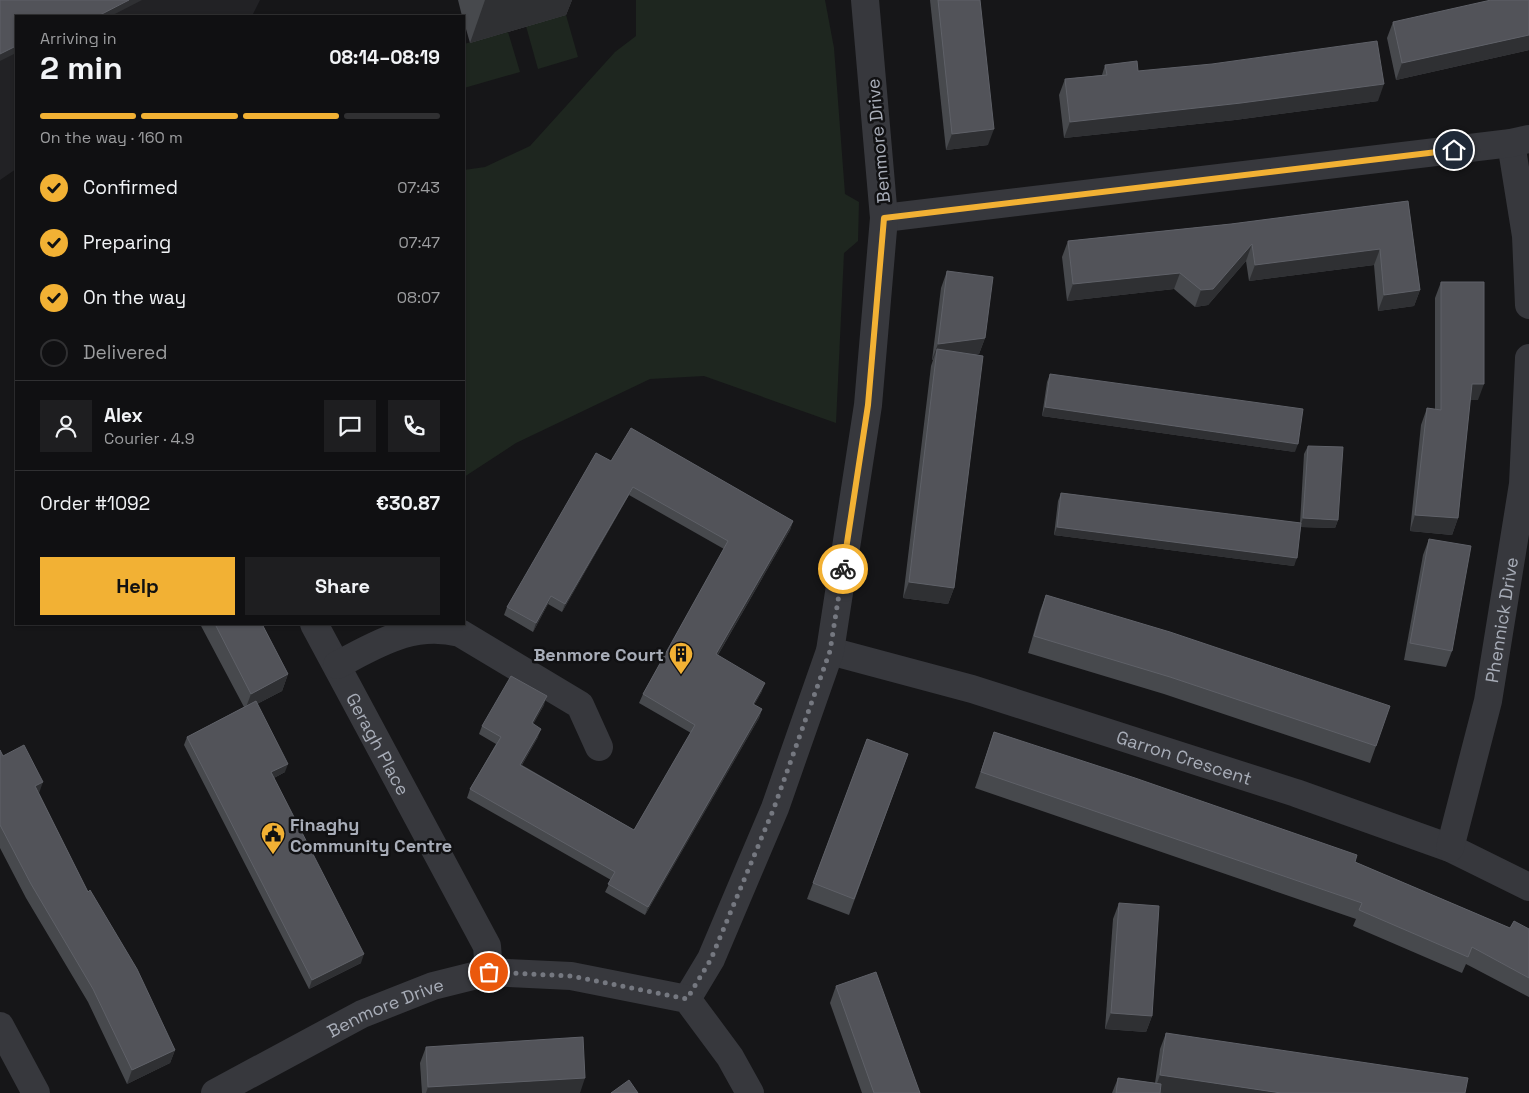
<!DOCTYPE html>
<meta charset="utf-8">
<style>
body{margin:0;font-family:"Space Grotesk",sans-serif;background:#1e1e20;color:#f1f3f6;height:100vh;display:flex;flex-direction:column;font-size:19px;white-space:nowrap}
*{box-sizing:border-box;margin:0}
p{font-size:16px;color:#9c9d9f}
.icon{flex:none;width:28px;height:28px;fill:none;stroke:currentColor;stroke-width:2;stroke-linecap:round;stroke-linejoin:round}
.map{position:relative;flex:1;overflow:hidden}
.sheet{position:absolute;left:15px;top:15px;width:450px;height:610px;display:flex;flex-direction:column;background:#101012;border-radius:0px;box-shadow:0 1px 4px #0004,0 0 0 1px #303032}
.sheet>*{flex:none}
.pin{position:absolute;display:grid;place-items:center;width:42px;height:42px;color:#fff;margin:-21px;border:2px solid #fff;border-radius:50%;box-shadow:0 1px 5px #0007}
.courier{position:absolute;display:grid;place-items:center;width:50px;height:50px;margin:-25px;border:4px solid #f2b134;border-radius:50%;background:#fff;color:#222;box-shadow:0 1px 6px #0007}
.headline em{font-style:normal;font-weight:700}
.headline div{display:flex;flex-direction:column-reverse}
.headline{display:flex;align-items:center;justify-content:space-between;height:85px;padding:0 25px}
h1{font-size:32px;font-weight:700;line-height:38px}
.bar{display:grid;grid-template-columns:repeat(4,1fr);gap:8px 5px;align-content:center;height:60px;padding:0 25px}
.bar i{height:6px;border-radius:4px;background:#303032}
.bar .current{background:#f2b134}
.bar p{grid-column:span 4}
.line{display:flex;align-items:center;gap:12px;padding:0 25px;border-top:1px solid #303032}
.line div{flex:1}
.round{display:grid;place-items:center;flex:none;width:52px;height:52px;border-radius:0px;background:#1e1e20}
ol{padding:0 25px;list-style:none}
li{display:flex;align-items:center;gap:15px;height:55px}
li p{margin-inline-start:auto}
li .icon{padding:5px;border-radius:50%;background:#f2b134;color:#111;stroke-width:4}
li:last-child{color:#9c9d9f}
li i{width:28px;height:28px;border:2px solid #303032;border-radius:50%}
.primary-button{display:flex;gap:10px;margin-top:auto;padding:10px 25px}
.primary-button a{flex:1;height:58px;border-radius:0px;background:#f2b134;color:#111;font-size:20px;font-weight:700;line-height:58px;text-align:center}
.primary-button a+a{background:#1e1e20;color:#f1f3f6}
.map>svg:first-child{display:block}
</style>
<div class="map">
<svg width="1529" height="1093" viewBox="0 0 1529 1093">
<rect width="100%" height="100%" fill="#161618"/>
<polygon fill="#222225" points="0,0 260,0 252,16 16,16 16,169 0,180"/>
<g fill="#1e261f">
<polygon points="636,0 825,0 834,48 845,194 859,202 858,241 844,253 836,423 704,376 650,379 516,443 464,477 464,170 485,167 530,146 615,52 636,36"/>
<polygon points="566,15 578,57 538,69 526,26"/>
<polygon points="508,32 520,72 464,88 464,44"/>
</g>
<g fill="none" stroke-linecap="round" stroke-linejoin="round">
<g stroke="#37383d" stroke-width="28">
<polyline points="1511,143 1526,236 1529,305"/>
<polyline points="884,218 1511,143 1529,139"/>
<path id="s1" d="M314,624L487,946L489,972"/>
<path id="s2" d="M830,651L972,689L1296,793L1450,848L1529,887"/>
<path d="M337,665C378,644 412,621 460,633L580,705L599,747"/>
<path id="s3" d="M1450,848L1488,701L1523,484L1529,358"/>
<polyline points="687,999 711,959 775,808 830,651 868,405 884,218 865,0"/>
<path id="s4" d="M215,1093L362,1014L433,986L489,972L571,976L687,999L730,1057L750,1093"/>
</g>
<polyline stroke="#37383d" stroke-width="28" points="0,1026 36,1093"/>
</g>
<g fill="#47494d">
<polygon points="458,0 572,0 566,15 470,43 464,22 464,16 462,16"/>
<polygon points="930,0 980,0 988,145 946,150"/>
<polygon points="1529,0 1529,50 1396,80 1387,38 1393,22"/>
<polygon points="1105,65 1138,71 1378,101 1235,120 1064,138 1059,95 1065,79 1102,75"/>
<polygon points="1408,201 1420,290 1414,306 1378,311 1374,265 1249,281 1246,261 1208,305 1195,307 1174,289 1067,301 1062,257 1068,241 1231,224"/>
<polygon points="947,271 985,338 979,354 975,355 954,588 948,604 903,598 931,366 933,360 932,360 941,288"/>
<polygon points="1441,282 1478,400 1470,400 1458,518 1452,535 1410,531 1421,425 1427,408 1435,409 1435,298"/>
<polygon points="1050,374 1295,452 1042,416 1047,382"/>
<polygon points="1308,446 1338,520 1335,528 1301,527 1294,566 1054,535 1058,501 1061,493 1300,523 1304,454"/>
<polygon points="611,461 793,521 790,530 718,655 762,691 754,705 762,709 759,718 645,915 605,892 611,880 467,798 470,789 496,744 479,734 482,726 544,705 533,724 538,737 522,765 634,830 691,733 639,703 643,694 724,549 629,495 562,612 548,604 533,632 504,615 507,607"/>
<polygon points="1429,539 1452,651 1446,667 1404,660 1423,555"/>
<polygon points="1046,595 1376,746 1370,763 1164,694 1028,653 1040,611"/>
<polygon points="200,624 262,624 288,674 282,691 257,704 285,772 274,778 361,963 309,989 184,745 187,737 244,707"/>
<polygon points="994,732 1355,862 1510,928 1529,929 1529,997 1466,964 1462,973 1353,926 1356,919 975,788"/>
<polygon points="867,739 908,754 849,915 807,899"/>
<polygon points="0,750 3,756 39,793 88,892 175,1050 170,1063 127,1084 88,1002 26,898 0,848"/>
<polygon points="1119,903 1152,1016 1146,1032 1105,1029 1113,919"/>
<polygon points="836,986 920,1093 862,1093 830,1003"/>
<polygon points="1166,1033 1465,1093 1112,1093 1118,1078 1155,1083 1160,1049"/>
<polygon points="426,1047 580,1093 422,1093 420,1063"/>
</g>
<g fill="#2f3033">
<polygon points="129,0 142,0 111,16 98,16"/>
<polygon points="485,0 572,0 566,15 470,43"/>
<polygon points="1529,35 1529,50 1396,80 1402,63"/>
<polygon points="16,46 16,53 0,61 0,54"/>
<polygon points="1384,84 1378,101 1235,120 1064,138 1070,122"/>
<polygon points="994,129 988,145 946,150 952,134"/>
<polygon points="1252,244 1246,261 1208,305 1195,307 1201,290"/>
<polygon points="1380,249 1374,265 1249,281 1255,265"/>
<polygon points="1180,273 1174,289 1067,301 1073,284"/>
<polygon points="1420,290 1414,306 1378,311 1384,295"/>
<polygon points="985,338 979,354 936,360 937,349 933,360 932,360 938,344"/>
<polygon points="1472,384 1484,384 1478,400 1466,400"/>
<polygon points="1045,407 1298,444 1295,452 1042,416"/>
<polygon points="633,487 629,495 562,612 565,604"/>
<polygon points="1415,515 1458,518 1452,535 1410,531"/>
<polygon points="1303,518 1338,520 1335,528 1300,527"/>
<polygon points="793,521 790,530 713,663 716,654"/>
<polygon points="1057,527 1297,558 1294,566 1054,535"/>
<polygon points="909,582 954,588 948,604 903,598"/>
<polygon points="551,596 548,604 533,632 536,623"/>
<polygon points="288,674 282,691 245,710 251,694"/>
<polygon points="765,683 762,691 750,712 753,704"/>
<polygon points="547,696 544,705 529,732 532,723"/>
<polygon points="762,709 759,718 645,915 648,907"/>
<polygon points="541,729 538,737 517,773 520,765"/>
<polygon points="288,764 285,772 268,781 271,772"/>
<polygon points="43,782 38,796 35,786"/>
<polygon points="364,954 361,963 309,989 312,980"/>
<polygon points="1111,1013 1152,1016 1146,1032 1105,1029"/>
<polygon points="175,1050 170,1063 127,1084 132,1070"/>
<polygon points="1160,1075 1281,1093 1164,1093 1154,1092"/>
<polygon points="585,1078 580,1093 426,1093 428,1087"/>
</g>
<g fill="#525359" stroke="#5f6168">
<polygon points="0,0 129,0 98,16 16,16 16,46 0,54"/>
<polygon points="938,0 980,0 994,129 952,134"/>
<polygon points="1491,0 1529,0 1529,35 1402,63 1393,22"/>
<polygon points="1377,41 1384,84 1241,103 1070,122 1065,79 1107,75 1105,65 1137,61 1138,71 1212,64"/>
<polygon points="1408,201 1420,290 1384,295 1380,249 1255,265 1252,244 1213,289 1201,290 1180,273 1073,284 1068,241 1231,224"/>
<polygon points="947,271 993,277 985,338 938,344"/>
<polygon points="1441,282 1484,282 1484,384 1472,384 1458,518 1415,515 1427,408 1441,410"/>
<polygon points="937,349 983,356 954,588 909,582"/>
<polygon points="1050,374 1303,409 1298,444 1045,407"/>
<polygon points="631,428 793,521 716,654 765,683 753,704 762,709 648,907 608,884 615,872 470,789 501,737 482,726 511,676 547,696 532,723 541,729 520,765 634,830 695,725 643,694 728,541 633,487 565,604 551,596 536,623 507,607 596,453 611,461"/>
<polygon points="1308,446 1343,447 1338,520 1303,518"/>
<polygon points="1061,493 1301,523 1297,558 1057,527"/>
<polygon points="1429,539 1471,546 1452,651 1410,643"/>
<polygon points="1046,595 1170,632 1390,706 1376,746 1170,677 1034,636"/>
<polygon points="215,624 262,624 288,674 251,694"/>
<polygon points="256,701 288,764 271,772 364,954 312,980 187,737"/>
<polygon points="994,732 1135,778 1357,855 1355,862 1510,928 1514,921 1529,929 1529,978 1472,947 1468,957 1359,910 1362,903 981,772"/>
<polygon points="867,739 908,754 854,899 813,883"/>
<polygon points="24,745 43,782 35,786 88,892 90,890 137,969 175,1050 132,1070 93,989 31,884 0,825 0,750 3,756"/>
<polygon points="1119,903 1159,906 1152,1016 1111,1013"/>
<polygon points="876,972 920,1093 874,1093 836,986"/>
<polygon points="1166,1033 1468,1078 1465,1093 1281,1093 1160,1075"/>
<polygon points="583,1037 585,1078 428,1087 426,1047"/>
<polygon points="1118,1078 1161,1084 1160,1093 1116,1093"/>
<polygon points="629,1080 638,1093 611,1093"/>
</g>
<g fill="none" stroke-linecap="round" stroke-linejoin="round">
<polyline stroke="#757880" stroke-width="5" stroke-dasharray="0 9" points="489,972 571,976 687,999 711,959 774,808 830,651 843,569"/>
<polyline stroke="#f2b134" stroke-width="6" points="843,569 868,405 884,218 1454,150"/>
</g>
<defs>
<symbol id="building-pin" viewBox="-11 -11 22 30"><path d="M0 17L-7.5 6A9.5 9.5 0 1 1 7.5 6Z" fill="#f2b134" stroke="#111113"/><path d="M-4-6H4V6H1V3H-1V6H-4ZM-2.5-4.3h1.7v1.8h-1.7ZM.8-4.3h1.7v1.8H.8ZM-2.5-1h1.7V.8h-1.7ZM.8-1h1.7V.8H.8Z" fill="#111"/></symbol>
<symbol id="civic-pin" viewBox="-11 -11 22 30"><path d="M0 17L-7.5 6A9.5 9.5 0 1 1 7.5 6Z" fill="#f2b134" stroke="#111113"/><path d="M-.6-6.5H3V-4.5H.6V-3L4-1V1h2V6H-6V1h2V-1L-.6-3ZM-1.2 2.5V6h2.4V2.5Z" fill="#111"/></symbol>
</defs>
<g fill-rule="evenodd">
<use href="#building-pin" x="667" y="640" width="28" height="38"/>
<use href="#civic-pin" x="259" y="820" width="28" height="38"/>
</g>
<g text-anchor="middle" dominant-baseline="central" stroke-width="5" stroke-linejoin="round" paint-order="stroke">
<g font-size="18" fill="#a8adb8" stroke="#111113">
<text transform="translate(878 141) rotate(-95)">Benmore Drive</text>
<text stroke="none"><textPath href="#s3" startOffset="234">Phennick Drive</textPath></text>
<text stroke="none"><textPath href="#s1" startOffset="136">Geragh Place</textPath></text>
<text stroke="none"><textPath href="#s2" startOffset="370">Garron Crescent</textPath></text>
<text stroke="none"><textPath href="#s4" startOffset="191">Benmore Drive</textPath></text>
</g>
<g font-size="18" font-weight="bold" fill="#a8adb8" stroke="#111113" text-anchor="end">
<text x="664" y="654">Benmore Court</text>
<text x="290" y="824" text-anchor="start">Finaghy<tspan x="290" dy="21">Community Centre</tspan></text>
</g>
</g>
</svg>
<div class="pin" style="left:489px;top:972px;background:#ea580c"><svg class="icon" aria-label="bag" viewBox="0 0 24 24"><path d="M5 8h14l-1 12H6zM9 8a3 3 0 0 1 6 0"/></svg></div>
<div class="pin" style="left:1454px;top:150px;background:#1f2937"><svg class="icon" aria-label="home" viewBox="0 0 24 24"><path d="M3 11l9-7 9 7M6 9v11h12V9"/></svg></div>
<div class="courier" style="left:843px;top:569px"><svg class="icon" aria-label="bike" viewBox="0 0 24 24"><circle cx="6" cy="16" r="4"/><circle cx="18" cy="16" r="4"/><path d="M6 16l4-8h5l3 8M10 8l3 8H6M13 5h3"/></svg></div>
<section class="sheet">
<div class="headline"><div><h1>2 min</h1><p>Arriving in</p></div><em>08:14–08:19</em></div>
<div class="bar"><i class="current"></i><i class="current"></i><i class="current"></i><i></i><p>On the way · 160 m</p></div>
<ol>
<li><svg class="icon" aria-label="check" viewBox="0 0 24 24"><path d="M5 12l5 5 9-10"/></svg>Confirmed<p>07:43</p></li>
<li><svg class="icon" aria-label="check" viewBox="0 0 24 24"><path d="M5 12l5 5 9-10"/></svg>Preparing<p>07:47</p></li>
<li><svg class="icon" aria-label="check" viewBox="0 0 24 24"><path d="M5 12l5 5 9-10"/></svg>On the way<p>08:07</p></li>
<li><i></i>Delivered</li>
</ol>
<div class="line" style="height:90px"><a class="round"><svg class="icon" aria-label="person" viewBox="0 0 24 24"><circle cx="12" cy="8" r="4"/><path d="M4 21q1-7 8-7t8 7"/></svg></a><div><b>Alex</b><p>Courier · 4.9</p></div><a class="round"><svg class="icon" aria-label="chat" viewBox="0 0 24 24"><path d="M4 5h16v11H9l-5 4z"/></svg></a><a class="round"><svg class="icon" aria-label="phone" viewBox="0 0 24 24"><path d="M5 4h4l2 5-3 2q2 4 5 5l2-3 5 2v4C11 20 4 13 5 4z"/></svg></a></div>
<div class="line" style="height:65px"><div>Order #1092</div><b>€30.87</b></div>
<div class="primary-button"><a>Help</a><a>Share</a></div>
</section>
</div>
